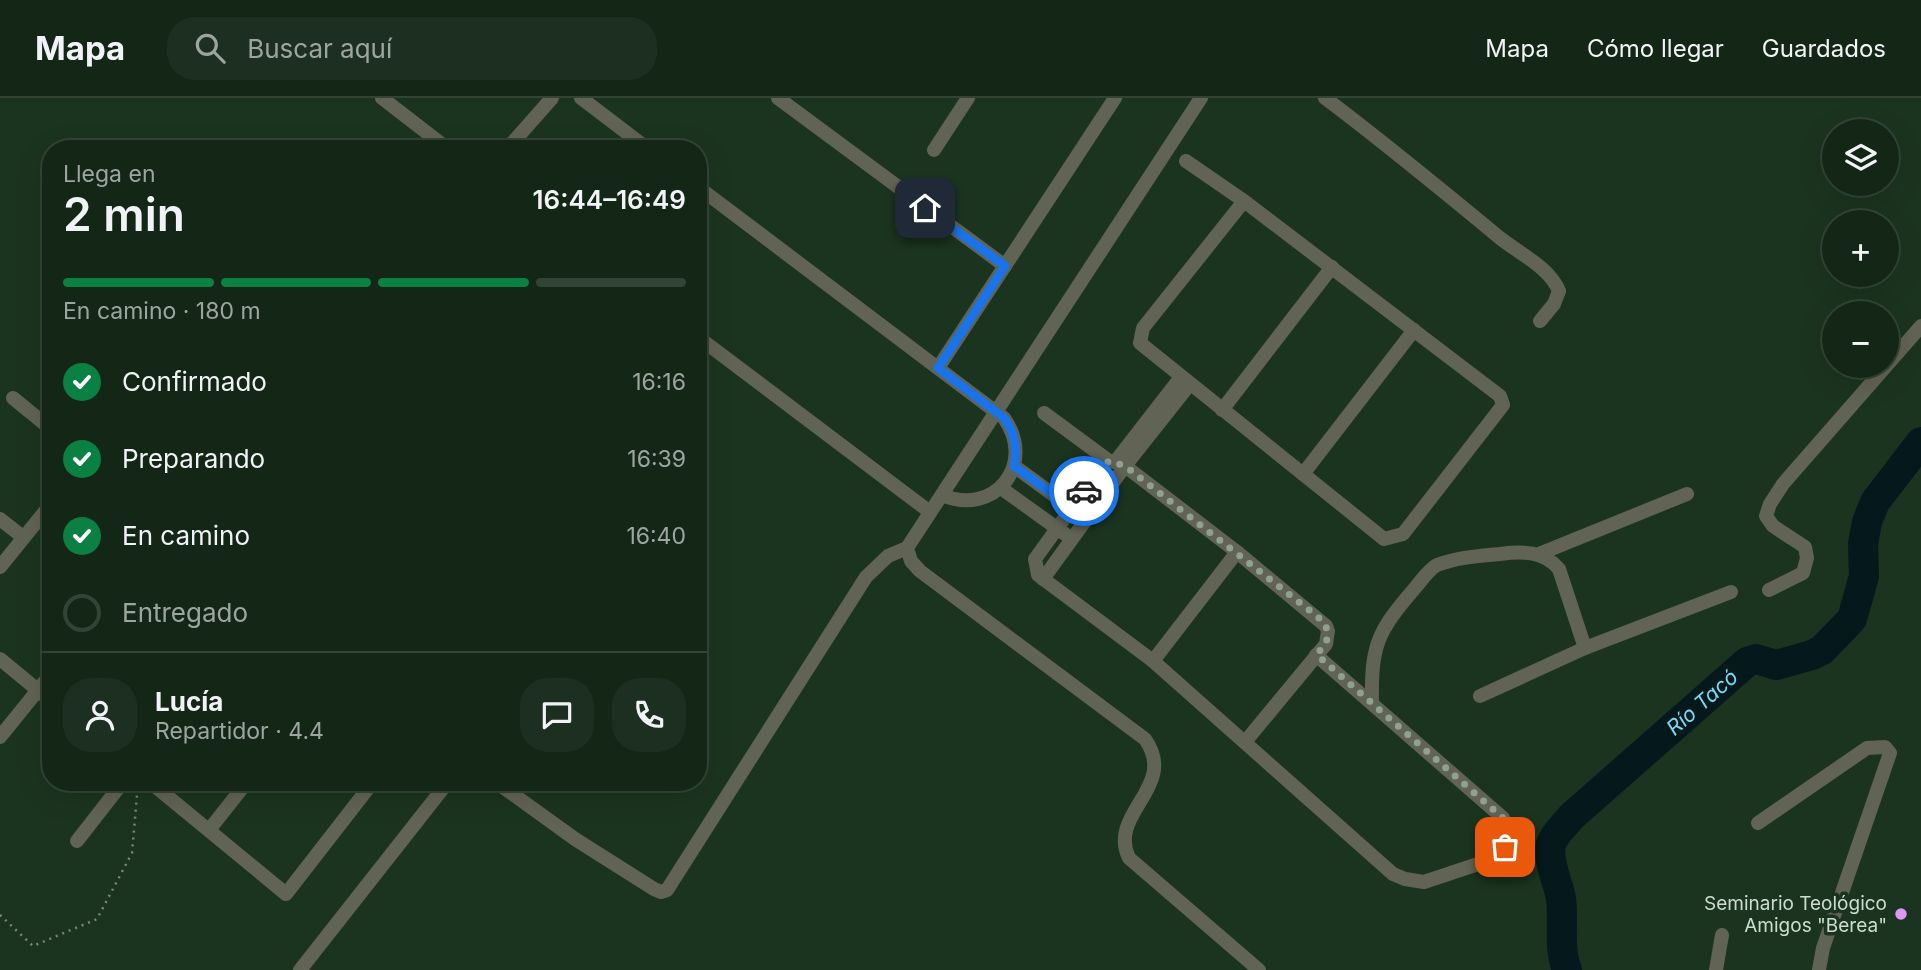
<!DOCTYPE html>
<html lang="es">
<meta charset="utf-8">
<style>
body{margin:0;font-family:Inter,sans-serif;background:#1d2f20;color:#f1f3f6;height:100vh;display:flex;flex-direction:column;font-size:26px;white-space:nowrap}
*{box-sizing:border-box;margin:0}
p{font-size:23px;color:#9da5a1}
.icon{flex:none;width:38px;height:38px;fill:none;stroke:currentColor;stroke-width:2;stroke-linecap:round;stroke-linejoin:round}
.map{position:relative;flex:1;overflow:hidden}
.side{position:absolute;left:42px;top:42px;width:665px;height:651px;display:flex;flex-direction:column;background:#142717;border-radius:28px;box-shadow:0 7px 28px #0002,0 0 0 2px #334436}
.side>*{flex:none}
.buttons{position:absolute;left:1822px;top:21px;display:grid;gap:14px}
.buttons a{display:grid;place-items:center;width:77px;height:77px;border-radius:50%;background:#142717;box-shadow:0 7px 28px #0002,0 0 0 2px #334436;font-size:35px}
.pin{position:absolute;display:grid;place-items:center;width:60px;height:60px;color:#fff;margin:-30px;border-radius:14px;box-shadow:0 4px 10px #0006}
.courier{position:absolute;display:grid;place-items:center;width:70px;height:70px;margin:-35px;border:5px solid #1a73e8;border-radius:50%;background:#fff;color:#222;box-shadow:0 2px 9px #0007}
.headline em{font-style:normal;font-weight:600}
.headline div{display:flex;flex-direction:column-reverse}
.headline{display:flex;align-items:center;justify-content:space-between;height:119px;padding:0 21px}
h1{font-size:46px;font-weight:600;line-height:52px}
.bar{display:grid;grid-template-columns:repeat(4,1fr);gap:10px 7px;align-content:center;height:84px;padding:0 21px}
.bar i{height:9px;border-radius:5px;background:#334436}
.bar .on{background:#0b8043}
.bar p{grid-column:span 4}
.line{display:flex;align-items:center;gap:18px;padding:0 21px;border-top:2px solid #334436}
.line div{flex:1}
.round{display:grid;place-items:center;flex:none;width:74px;height:74px;border-radius:28px;background:#1d2f20}
ol{padding:0 21px;list-style:none}
li{display:flex;align-items:center;gap:21px;height:77px}
li p{margin-inline-start:auto}
li .icon{padding:7px;border-radius:50%;background:#0b8043;color:#fff;stroke-width:4}
li:last-child{color:#9da5a1}
li i{width:38px;height:38px;border:4px solid #334436;border-radius:50%}
header{display:flex;align-items:center;gap:42px;box-sizing:border-box;height:98px;padding:0 35px;background:#142717;border-bottom:2px solid #334436}
header strong{font-size:33px}
nav{display:flex;gap:38px;margin-inline-start:auto;font-size:24px}
.search{width:490px;height:63px;background:#1d2f20;display:flex;align-items:center;gap:18px;box-sizing:border-box;padding:0 24px;border-radius:28px;color:#9da5a1;font-size:26px}
.map>svg:first-child{display:block}
</style>
<header>
<strong>Mapa</strong>
<div class="search"><svg class="icon" aria-label="search" viewBox="0 0 24 24"><circle cx="10" cy="10" r="6"/><path d="M15 15l6 6"/></svg>Buscar aquí</div>
<nav><a>Mapa</a><a>Cómo llegar</a><a>Guardados</a></nav>
</header>
<div class="map">
<svg width="1921" height="872" viewBox="0 0 1921 872">
<rect width="100%" height="100%" fill="#1b341f"/>
<g fill="none" stroke-linecap="round" stroke-linejoin="round">
<path stroke="#05181c" stroke-width="30" id="s1" d="M1567,872C1558,849 1564,824 1561,800C1558,784 1547,763 1551,746C1554,736 1565,727 1571,719L1747,564L1756,561L1776,567L1812,557L1822,552L1852,521L1864,478L1863,446L1867,424L1875,404L1921,344"/>
<polyline stroke="#768a79" stroke-width="2.5" stroke-dasharray="2 5" stroke-linecap="butt" points="0,817 33,848 97,821 132,755 137,697 140,695"/>
<g stroke="#616354" stroke-width="14">
<polyline points="382,0 448,51"/>
<polyline points="581,0 648,51"/>
<polyline points="778,0 1005,168"/>
<path d="M1201,0L907,450L911,463L920,473L1145,641C1179,689 1107,715 1129,760L1259,872"/>
<path d="M1325,0C1385,45 1443,93 1500,140C1520,156 1549,169 1559,193L1554,206L1540,223"/>
<polyline points="507,51 552,0"/>
<polyline points="934,52 968,0"/>
<polyline points="1186,63 1244,103 1500,298 1503,307 1403,436 1384,441 1140,245 1143,230 1244,103"/>
<path d="M698,89L1004,320C1037,367 994,419 942,397"/>
<polyline points="698,239 930,414"/>
<polyline points="938,270 1115,0"/>
<path d="M1181,279L1115,364L1109,363L1100,371L1035,461L1038,477L1153,563L1393,776L1405,781L1424,784L1496,760C1508,749 1510,735 1503,720L1316,557"/>
<polyline points="13,300 51,331"/>
<polyline points="1222,312 1332,169"/>
<polyline points="1044,315 1109,363"/>
<polyline points="1115,364 1125,368 1237,454 1326,528 1328,533 1326,546 1245,644"/>
<polyline points="1014,368 1077,414"/>
<polyline points="1303,376 1414,232"/>
<polyline points="1001,390 1065,436"/>
<polyline points="0,421 23,439"/>
<polyline points="1539,456 1687,396"/>
<polyline points="0,469 51,406"/>
<polyline points="1043,481 1125,368 1190,286"/>
<polyline points="1769,492 1803,475 1807,460 1805,449 1773,428 1766,418 1770,406 1783,386 1921,228"/>
<polyline points="0,561 51,603"/>
<polyline points="1153,563 1237,454"/>
<polyline points="1480,598 1585,550 1731,494"/>
<path d="M1372,605C1371,547 1377,534 1415,490C1421,483 1429,471 1437,467C1458,459 1479,458 1500,456C1523,453 1544,453 1559,471L1585,550"/>
<polyline points="0,639 51,576"/>
<polyline points="150,684 286,796 373,684"/>
<polyline points="496,684 575,741 654,791 661,794 667,792 866,479 888,458 907,450"/>
<polyline points="1758,725 1867,650 1885,649 1890,655 1823,850 1819,872"/>
<polyline points="209,732 247,684"/>
<polyline points="77,743 123,684"/>
<polyline points="300,872 448,684"/>
<polyline points="1716,872 1722,837"/>
</g>
</g>
<g fill="none" stroke-linecap="round" stroke-linejoin="round">
<polyline stroke="#8fa191" stroke-width="7" stroke-dasharray="0 12.6" points="1084,393 1100,371 1109,363 1125,368 1318,519 1326,528 1328,540 1317,557 1503,720 1508,735 1505,749"/>
<path stroke="#1a73e8" stroke-width="9" d="M925,110L1005,168L938,270L1004,320C1015,335 1018,350 1014,368L1072,410L1084,393"/>
</g>
<circle fill="#db99f5" stroke="#1b341f" stroke-width="2.5" cx="1901" cy="816" r="7"/>
<g text-anchor="middle" dominant-baseline="central" stroke-width="7" stroke-linejoin="round" paint-order="stroke">
<g font-size="19" fill="#cddcce" stroke="#1b341f" text-anchor="end">
<text x="1887" y="805">Seminario Teológico<tspan x="1887" dy="22">Amigos "Berea"</tspan></text>
</g>
<g font-size="21" font-style="italic" fill="#78dbf2" stroke="#1b341f">
<text stroke="none"><textPath href="#s1" startOffset="336">Río Tacó</textPath></text>
</g>
</g>
</svg>
<div class="buttons">
<a><svg class="icon" aria-label="layers" viewBox="0 0 24 24"><path d="M12 4l9 5-9 5-9-5zM3 14l9 5 9-5"/></svg></a>
<a>+</a>
<a>−</a>
</div>
<div class="pin" style="left:1505px;top:749px;background:#ea580c"><svg class="icon" aria-label="bag" viewBox="0 0 24 24"><path d="M5 8h14l-1 12H6zM9 8a3 3 0 0 1 6 0"/></svg></div>
<div class="pin" style="left:925px;top:110px;background:#1f2937"><svg class="icon" aria-label="home" viewBox="0 0 24 24"><path d="M3 11l9-7 9 7M6 9v11h12V9"/></svg></div>
<div class="courier" style="left:1084px;top:393px"><svg class="icon" aria-label="car" viewBox="0 0 24 24"><path d="M5 17H2v-5l4-1 3-4h7l3 4 3 1v5h-3M9 17h6M6 11h13"/><circle cx="7" cy="17" r="2"/><circle cx="17" cy="17" r="2"/></svg></div>
<section class="side">
<div class="headline"><div><h1>2 min</h1><p>Llega en</p></div><em>16:44–16:49</em></div>
<div class="bar"><i class="on"></i><i class="on"></i><i class="on"></i><i></i><p>En camino · 180 m</p></div>
<ol>
<li><svg class="icon" aria-label="check" viewBox="0 0 24 24"><path d="M5 12l5 5 9-10"/></svg>Confirmado<p>16:16</p></li>
<li><svg class="icon" aria-label="check" viewBox="0 0 24 24"><path d="M5 12l5 5 9-10"/></svg>Preparando<p>16:39</p></li>
<li><svg class="icon" aria-label="check" viewBox="0 0 24 24"><path d="M5 12l5 5 9-10"/></svg>En camino<p>16:40</p></li>
<li><i></i>Entregado</li>
</ol>
<div class="line" style="height:126px"><a class="round"><svg class="icon" aria-label="person" viewBox="0 0 24 24"><circle cx="12" cy="8" r="4"/><path d="M4 21q1-7 8-7t8 7"/></svg></a><div><b>Lucía</b><p>Repartidor · 4.4</p></div><a class="round"><svg class="icon" aria-label="chat" viewBox="0 0 24 24"><path d="M4 5h16v11H9l-5 4z"/></svg></a><a class="round"><svg class="icon" aria-label="phone" viewBox="0 0 24 24"><path d="M5 4h4l2 5-3 2q2 4 5 5l2-3 5 2v4C11 20 4 13 5 4z"/></svg></a></div>
</section>
</div>
